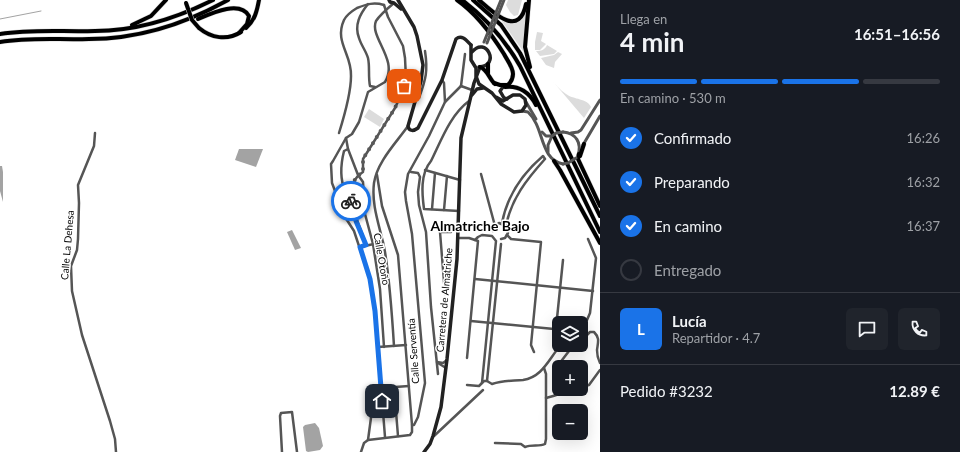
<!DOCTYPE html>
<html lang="es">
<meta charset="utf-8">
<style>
body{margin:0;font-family:Lato,sans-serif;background:#20242c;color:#f1f3f6;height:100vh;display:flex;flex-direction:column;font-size:15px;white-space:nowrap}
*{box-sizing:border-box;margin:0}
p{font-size:13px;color:#9ea1a6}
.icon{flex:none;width:22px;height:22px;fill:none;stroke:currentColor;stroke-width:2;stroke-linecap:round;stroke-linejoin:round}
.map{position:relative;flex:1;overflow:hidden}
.details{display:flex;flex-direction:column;background:#171b24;width:360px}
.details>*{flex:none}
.controls{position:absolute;left:552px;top:316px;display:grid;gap:8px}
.controls a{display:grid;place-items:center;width:36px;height:36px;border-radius:6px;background:#171b24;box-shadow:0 4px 16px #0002;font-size:20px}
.pin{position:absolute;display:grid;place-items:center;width:34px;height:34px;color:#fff;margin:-17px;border-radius:8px;box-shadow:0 2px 6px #0006}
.courier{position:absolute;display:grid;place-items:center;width:40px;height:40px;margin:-20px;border:3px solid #1a73e8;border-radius:50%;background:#fff;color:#222;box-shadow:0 1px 5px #0007}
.summary em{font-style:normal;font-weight:700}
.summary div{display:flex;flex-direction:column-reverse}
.summary{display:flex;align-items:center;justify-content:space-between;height:68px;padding:0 20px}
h1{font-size:26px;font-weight:700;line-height:30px}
.bar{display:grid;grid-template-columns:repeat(4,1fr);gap:6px 4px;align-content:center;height:48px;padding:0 20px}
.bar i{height:5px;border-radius:3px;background:#363941}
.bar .on{background:#1a73e8}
.bar p{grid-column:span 4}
.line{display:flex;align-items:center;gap:10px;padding:0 20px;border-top:1px solid #363941}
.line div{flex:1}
.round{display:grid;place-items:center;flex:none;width:42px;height:42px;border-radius:6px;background:#20242c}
ol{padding:0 20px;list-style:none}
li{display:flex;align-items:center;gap:12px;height:44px}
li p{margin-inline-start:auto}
li .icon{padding:4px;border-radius:50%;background:#1a73e8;color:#fff;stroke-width:4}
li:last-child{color:#9ea1a6}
li i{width:22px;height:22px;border:2px solid #363941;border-radius:50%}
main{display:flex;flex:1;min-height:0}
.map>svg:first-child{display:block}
</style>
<main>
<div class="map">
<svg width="600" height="452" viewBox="0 0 600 452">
<rect width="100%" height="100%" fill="#fff"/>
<g fill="#dcdcdc">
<polygon points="508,0 522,0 518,15 514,16 510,12 506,5"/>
<path d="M526,12L524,36L525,54L501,20C512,25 520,23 526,12Z"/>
<polygon points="537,32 543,33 541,41 546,44 540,50 535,50 535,42"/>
<path d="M547,45L557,51L554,54L540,56L536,51C541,51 545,50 547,45Z"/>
<polygon points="558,52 562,54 555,62 554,68 546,65 541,58 554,55"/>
<path d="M550,78C555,84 560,90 566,94C574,100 587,98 591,107L584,118Z"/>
<polygon points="369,109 384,119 380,127 364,117"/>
<polygon points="379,245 382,247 384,261 377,262 375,249 376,246"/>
</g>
<g fill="#a3a3a3">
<polygon points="239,149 263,149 256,167 235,160"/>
<polygon points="0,166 2,166 3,172 3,202 0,191"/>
<polygon points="292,230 301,248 295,250 287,232"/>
<polygon points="315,423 319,428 323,446 320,450 308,452 306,451 303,427 305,425"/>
</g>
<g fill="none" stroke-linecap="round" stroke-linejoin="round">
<polyline stroke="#a3a3a3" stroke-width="1" points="0,19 41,11"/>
<defs>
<g id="motorway">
<path d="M457,0C477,14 491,33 504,54C507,60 513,67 513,74C513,78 511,82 508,85H500L494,83"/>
<path d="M462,0C486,18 505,40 520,66L600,232"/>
<polyline points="473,0 501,25 520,53 600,216"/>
<path d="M479,0C493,12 519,39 526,4"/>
<polyline points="529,0 525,47 530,67"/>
<path d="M198,19C212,13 240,0 249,16L247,24L239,33"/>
<polyline points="132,25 151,16 166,0"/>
<path d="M199,28C211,38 227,41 241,32"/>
<path d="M246,28C255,20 257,11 259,0"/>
<path d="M0,34C32,29 63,32 95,31C136,31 177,18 213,0"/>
<path d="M0,42C30,37 59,40 89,39C139,39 185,24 228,0"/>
<path d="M480,67C488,70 489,79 495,84"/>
<polyline points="488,73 488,64"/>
<path d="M505,87C519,85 530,93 536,105"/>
<polyline points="579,154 578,159 600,206"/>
<polyline points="580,156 584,144"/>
<polyline points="554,161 560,170 600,243"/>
</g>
</defs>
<use href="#motorway" stroke="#dbdbdb" stroke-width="5"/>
<g stroke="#555" stroke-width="2.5">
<path d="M368,4C360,14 354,25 359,38C361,45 366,51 368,58C370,67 368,76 370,86L375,87"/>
<polyline points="461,86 465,54"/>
<polyline points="461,86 472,90"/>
<path d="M415,100L419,98C426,79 428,71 425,51"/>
<polyline points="445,102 461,86"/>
<polyline points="95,133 94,146 78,185 79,203 78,239 77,250 71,266 72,291 82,335 110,421 115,439 116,452"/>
<path d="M339,133C344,117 351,92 351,76C352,54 334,42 344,20C347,14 352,11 357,8C367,4 374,2 384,5"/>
<polyline points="346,138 348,149 358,175 363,182 365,214 373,244 380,289 384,347"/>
<path d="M348,149L344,151C341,163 340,179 345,191C347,195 350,200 351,205C356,218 362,232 366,245"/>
<polyline points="425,170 460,180"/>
<polyline points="411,172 418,173 420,177 418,192 419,205 426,232 431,307 438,374"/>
<polyline points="481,174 495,226"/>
<polyline points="377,175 382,206 398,255 412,425 414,425 418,417 425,383 412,234 406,201 405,192 408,174 429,136 445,102 444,83 442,80"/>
<path d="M351,203C353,190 350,180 363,172V159L395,108L401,95L406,79L405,58L403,46L388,17L384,5"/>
<polyline points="432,209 435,173"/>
<polyline points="444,210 447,176"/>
<path d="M459,211L424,209C422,194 420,174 431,161C441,141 450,115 469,101"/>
<path d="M502,223C507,196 522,174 543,156L545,159C527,179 511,199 506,226"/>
<polyline points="493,231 495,226 499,223 506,226 508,233 505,238 501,239"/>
<polyline points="507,235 511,239 541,242 531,345 534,352"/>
<polyline points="458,238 469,238 478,241 467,358"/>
<polyline points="475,240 478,237 482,235 492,236 496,241 482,383"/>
<polyline points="360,247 383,242"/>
<polyline points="475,279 593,291"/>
<polyline points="445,294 440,232 451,232"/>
<polyline points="471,321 554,329 556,328 563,260"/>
<polyline points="581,325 587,320 590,313 596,258 588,239"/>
<path d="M581,341L590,332H594C600,338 598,342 597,350C597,355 598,359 600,363"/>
<path d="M394,346C392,314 390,283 385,252C381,229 371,207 374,183C377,162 396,143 408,126"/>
<polyline points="378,347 406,345"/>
<polyline points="437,362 443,363 447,360"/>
<polyline points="438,363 446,368"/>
<polyline points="559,367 559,364 569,351 576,345"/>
<polyline points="487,381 501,244"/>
<path d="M467,385L479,386L484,381H487L492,384C504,380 512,381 523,380C543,377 549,358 561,345"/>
<polyline points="394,387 398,436"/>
<polyline points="581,387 589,385 600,370"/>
<polyline points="381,388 409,386"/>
<polyline points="558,394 558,388 559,385"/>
<path d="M546,398C550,397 554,396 559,394C566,392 570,394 578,389"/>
<polyline points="434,436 483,390"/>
<path d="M385,437L375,311L370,279L354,231L345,217L332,183L331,164L333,161L346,138L352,134L359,122L368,92L385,82C399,60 369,37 376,21C380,15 388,8 394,3"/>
<polyline points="368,440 375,388"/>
<path d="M495,443L521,444L525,447C532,444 539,447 545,444L546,439V374L544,368"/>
<polyline points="282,452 280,416 281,413 292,412 297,452"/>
<polyline points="361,452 364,443 368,440 410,435 412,432 412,425"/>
</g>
<g stroke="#555" stroke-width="3">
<polyline points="526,102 536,119"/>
<path d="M522,111L528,112C545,128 539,159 563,164"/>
<polyline points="542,132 546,136 552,136"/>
<path d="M563,132C576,133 582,143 578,155"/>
<polyline points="571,133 578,132 581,130 600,100"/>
<polyline points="583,145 600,116"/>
<polyline points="548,152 548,145 552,136"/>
</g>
<g stroke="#222" stroke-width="3.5">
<polyline points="389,0 390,2 394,3 401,9"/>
<path d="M398,0L414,27L417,36L423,65L421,81L408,126C409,132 414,131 418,128L442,80L456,39C462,34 467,41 471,45"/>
<polyline points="471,45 471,60 476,68 476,76 479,84 492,93 501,104 514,112 522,111 526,105 525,99 520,95 513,95 503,101 496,97"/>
<path d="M472,52C486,35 501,66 479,67"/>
<polyline points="503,87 500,91 504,98 507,99"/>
<polyline points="472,95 477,89 483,88"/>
<polyline points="424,452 430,444 433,436 441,407 447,359 457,259 461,138 474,83 480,67"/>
</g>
<use href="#motorway" stroke="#000" stroke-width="4"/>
<defs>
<polyline id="motorway-bridge" points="186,3 192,20 199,28"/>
</defs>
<use href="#motorway-bridge" stroke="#dbdbdb" stroke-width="5" stroke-linecap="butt"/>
<g stroke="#555" stroke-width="3">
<polyline points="484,42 501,0"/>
<polyline points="487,43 504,0"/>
<polyline points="552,136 556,133 563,132"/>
<polyline points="563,164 568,163 576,158"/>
</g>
<use href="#motorway-bridge" stroke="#000" stroke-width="4"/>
</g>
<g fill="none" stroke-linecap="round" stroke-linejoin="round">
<path stroke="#595959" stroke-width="4" stroke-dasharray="0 7.2" d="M351,201C353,188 350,180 363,172V159L395,108L404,86"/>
<polyline stroke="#1a73e8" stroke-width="5" points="351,201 356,221 366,245 360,247 370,279 375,311 382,401"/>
</g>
<g text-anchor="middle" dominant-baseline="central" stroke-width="3" stroke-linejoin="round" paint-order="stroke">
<g font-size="10" fill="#000" stroke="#fff">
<text transform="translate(67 245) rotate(-85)">Calle La Dehesa</text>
<text transform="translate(382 259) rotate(80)">Calle Otoño</text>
<text transform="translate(444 300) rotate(-85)">Carretera de Almatriche</text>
<text transform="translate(413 351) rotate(-94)">Calle Serventía</text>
</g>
<g font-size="14" font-weight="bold" fill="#000" stroke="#fff">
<text x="480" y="225">Almatriche Bajo</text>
</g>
</g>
</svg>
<div class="controls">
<a><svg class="icon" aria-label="layers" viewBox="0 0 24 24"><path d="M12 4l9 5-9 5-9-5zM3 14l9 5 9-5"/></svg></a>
<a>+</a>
<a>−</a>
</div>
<div class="pin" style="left:404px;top:86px;background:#ea580c"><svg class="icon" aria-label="bag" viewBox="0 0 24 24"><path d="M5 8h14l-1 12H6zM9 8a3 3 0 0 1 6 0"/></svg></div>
<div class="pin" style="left:382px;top:401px;background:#1f2937"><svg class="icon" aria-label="home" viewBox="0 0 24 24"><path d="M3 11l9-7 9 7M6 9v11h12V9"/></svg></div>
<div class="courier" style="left:351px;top:201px"><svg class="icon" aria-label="bike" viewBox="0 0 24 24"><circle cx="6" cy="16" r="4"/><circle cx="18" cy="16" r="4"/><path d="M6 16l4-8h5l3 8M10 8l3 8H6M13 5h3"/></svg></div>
</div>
<section class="details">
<div class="summary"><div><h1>4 min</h1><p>Llega en</p></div><em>16:51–16:56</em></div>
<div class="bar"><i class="on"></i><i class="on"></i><i class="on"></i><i></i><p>En camino · 530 m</p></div>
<ol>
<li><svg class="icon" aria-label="check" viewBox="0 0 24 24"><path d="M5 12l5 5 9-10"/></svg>Confirmado<p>16:26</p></li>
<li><svg class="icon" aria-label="check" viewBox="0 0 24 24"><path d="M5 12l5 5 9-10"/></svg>Preparando<p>16:32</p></li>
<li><svg class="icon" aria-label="check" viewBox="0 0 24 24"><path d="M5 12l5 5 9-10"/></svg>En camino<p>16:37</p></li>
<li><i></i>Entregado</li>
</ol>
<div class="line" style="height:72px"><b class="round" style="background:#1a73e8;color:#fff">L</b><div><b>Lucía</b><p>Repartidor · 4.7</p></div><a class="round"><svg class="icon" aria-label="chat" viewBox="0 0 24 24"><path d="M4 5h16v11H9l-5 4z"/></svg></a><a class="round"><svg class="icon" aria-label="phone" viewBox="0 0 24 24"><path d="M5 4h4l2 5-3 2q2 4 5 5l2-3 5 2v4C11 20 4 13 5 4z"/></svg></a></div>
<div class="line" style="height:52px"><div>Pedido #3232</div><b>12.89 €</b></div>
</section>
</main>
